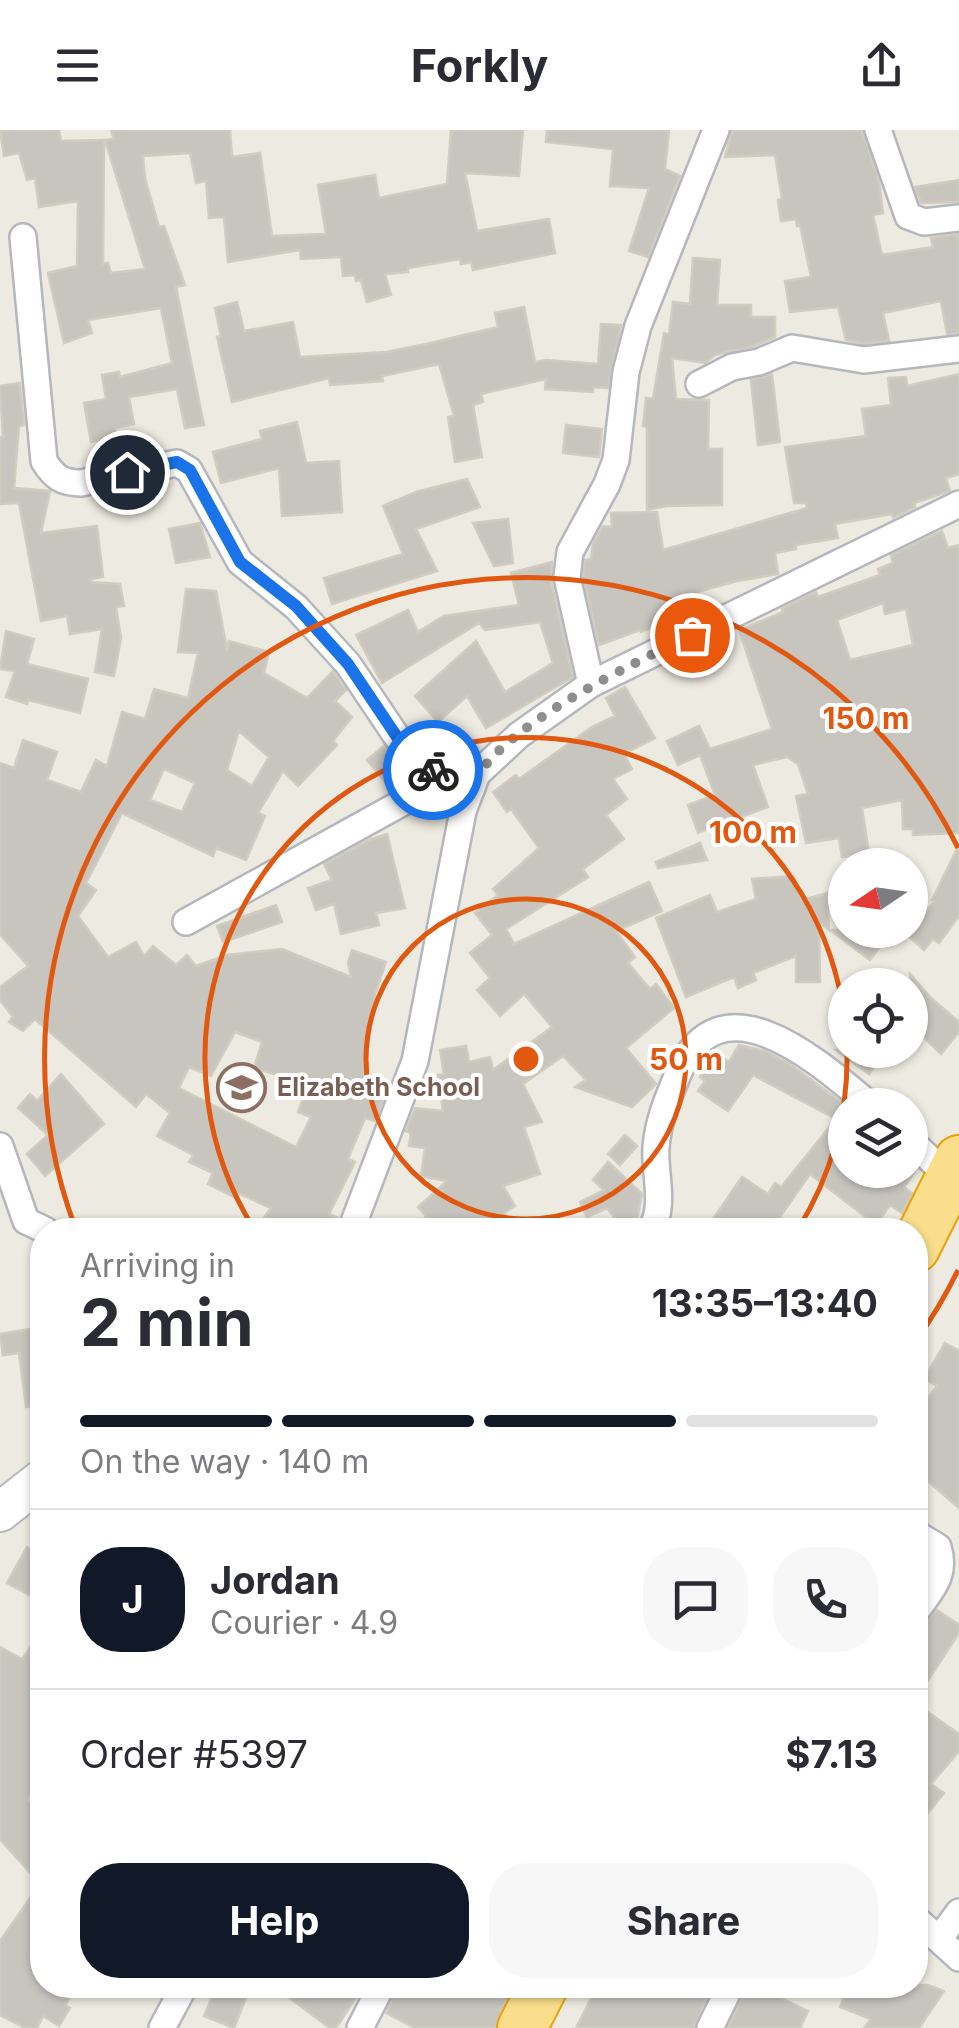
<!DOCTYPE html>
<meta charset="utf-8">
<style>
body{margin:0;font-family:Inter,sans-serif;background:#f7f7f7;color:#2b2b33;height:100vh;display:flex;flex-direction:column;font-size:38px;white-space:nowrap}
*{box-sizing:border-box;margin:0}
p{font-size:32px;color:#7c7c81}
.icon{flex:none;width:55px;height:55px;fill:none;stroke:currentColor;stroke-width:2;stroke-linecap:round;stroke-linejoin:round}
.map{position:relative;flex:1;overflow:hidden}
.side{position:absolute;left:30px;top:1088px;width:898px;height:780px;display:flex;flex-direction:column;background:#fff;border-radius:40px;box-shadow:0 2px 8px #0004}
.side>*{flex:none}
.needle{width:65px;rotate:257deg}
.buttons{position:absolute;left:828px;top:718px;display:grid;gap:20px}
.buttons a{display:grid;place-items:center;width:100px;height:100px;border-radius:50%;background:#fff;box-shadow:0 2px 8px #0004;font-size:50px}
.pin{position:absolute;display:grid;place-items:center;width:85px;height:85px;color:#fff;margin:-42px;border:5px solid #fff;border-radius:50%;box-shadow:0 2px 10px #0007}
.courier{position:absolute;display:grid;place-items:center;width:100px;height:100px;margin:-50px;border:8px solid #1a73e8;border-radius:50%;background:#fff;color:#222;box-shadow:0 2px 12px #0007}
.headline em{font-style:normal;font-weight:700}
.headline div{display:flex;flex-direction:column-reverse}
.headline{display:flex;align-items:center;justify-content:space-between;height:170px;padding:0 50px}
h1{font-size:65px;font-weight:700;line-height:75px}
.bar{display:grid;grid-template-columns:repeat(4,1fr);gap:15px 10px;align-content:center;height:120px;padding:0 50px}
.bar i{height:12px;border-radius:8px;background:#e1e1e2}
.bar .current{background:#111827}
.bar p{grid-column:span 4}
.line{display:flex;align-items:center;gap:25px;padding:0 50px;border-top:2px solid #e1e1e2}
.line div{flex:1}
.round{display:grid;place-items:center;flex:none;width:105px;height:105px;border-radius:40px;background:#f7f7f7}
.button{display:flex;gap:20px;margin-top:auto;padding:20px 50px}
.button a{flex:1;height:115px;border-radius:40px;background:#111827;color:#fff;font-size:40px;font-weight:700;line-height:115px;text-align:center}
.button a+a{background:#f7f7f7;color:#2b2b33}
header{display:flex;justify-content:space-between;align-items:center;height:130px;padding:0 50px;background:#fff;font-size:45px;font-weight:700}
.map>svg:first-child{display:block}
</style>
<header><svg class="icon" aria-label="menu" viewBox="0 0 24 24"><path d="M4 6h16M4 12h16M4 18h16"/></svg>Forkly<svg class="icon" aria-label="share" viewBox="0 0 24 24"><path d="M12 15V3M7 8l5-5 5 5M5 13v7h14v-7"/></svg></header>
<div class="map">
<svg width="959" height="1898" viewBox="0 0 959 1898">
<rect width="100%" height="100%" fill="#edeae1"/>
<g fill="#c8c5bf" stroke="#d1ccc0" stroke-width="2.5" fill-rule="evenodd">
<polygon points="0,0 59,0 61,11 104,10 103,134 108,133 111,143 145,139 105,10 114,9 111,0 230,0 232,27 260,23 272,106 326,104 318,55 375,45 379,68 447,54 451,0 523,0 519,46 465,43 477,101 549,89 555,123 473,140 471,132 461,134 460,129 408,138 408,142 385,144 391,165 367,172 361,150 356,151 355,145 343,146 341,127 301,129 300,120 228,132 224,87 209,88 206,51 196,53 190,23 143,26 145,48 159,97 164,96 185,155 176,157 204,295 185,298 177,259 129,267 134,294 114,298 116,307 91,312 84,273 106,269 102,245 119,242 120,247 172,233 161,178 88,190 92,203 64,213 48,143 77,136 78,71 39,77 35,48 27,50 19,23 4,26"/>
<polygon points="547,0 669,0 665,39 680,46 648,127 629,121 649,58 610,56 613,19 546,12"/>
<polygon points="732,0 862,0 879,51 883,83 873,85 882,125 933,117 931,108 959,104 959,203 947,204 941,171 883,183 889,211 864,214 846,210 838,177 790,182 785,151 811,147 800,95 797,96 796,89 781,91 778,70 782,69 775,25 725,27"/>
<polygon points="959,50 959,72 921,73 915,57"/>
<polygon points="693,128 720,130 717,175 751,175 751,187 775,187 775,207 754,216 715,225 705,233 672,228 676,269 709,270 708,319 722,319 722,375 666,376 647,380 647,297 643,296 646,268 653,269 664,203 669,205 673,172 690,174"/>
<polygon points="237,172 244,201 293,192 300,227 387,222 426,214 498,197 495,183 524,177 535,232 546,230 598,234 601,194 621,195 608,258 593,257 593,262 545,259 546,249 481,264 483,272 473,275 482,327 455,332 448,287 454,286 439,234 382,246 383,251 330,255 329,248 232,272 217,207 221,206 215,178"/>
<polygon points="772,244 780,312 758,315 751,250"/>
<polygon points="959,244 959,344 946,348 950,361 914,373 915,377 893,388 892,384 835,394 838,408 796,415 796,419 775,423 778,444 737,451 679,467 686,483 641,502 640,500 599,515 583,446 585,430 591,429 593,414 603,396 612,397 611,383 657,382 663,420 807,378 806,373 794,373 785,317 866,306 862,279 891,275 888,248 906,247 907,256"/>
<polygon points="20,253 24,295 19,296 14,358 50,361 41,403 97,396 103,447 92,449 92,452 120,454 124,476 116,477 121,508 114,546 95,542 102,499 70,504 67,486 41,491 19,373 0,374 0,307 3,307 0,256"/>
<polygon points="297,292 306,333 339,331 342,382 282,386 279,338 221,353 213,322 262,309 260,301"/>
<polygon points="566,295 602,299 599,327 563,323"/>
<polygon points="467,349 480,377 416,399 437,441 332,474 324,448 403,424 383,376 416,362"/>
<polygon points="508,389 513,433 494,436 473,393"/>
<polygon points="200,393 210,427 176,433 169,399"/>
<path d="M942,401L948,418L959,415V703L913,705V699H903L902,670L862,678L869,724L842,727L839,708L806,713L796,666L808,664L798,634L787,627L753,635L768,677L698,703L688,675L715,665L700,625L678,635L667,611L699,596L710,619L772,599L739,500L783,482L782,479L816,462L818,467L880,445L878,439L893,433L891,425ZM883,473L885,484L906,479L913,515L850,530L837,490Z"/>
<polygon points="552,432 551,451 573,547 486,598 467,566 438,592 415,566 476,511 505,562 553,533 540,492 485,500 479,493 382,553 356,505 408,480 418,502 444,486 519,475 511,443"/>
<path d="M186,459L216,461L227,520L229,511L269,522L264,543L307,568L333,541L346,560L335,571L352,587L333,611L337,615L298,656L283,641L258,683L265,686L246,730L216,718L213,726L122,683L86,753L96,760L78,786L108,827L136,812L144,826L153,816L176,835L187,825L196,836L227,825L282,819L351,847L348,833L352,820L386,832L375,864L364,950L382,956L379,965L384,967L375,991L365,988L348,1029L355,1032L329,1084L338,1088L335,1100H255L271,1078L238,1063L236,1068L208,1054L213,1043L189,1032L193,1025L157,1006L170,983L146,964L136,977L35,889L23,901L9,892L13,887L0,870V857L28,836L0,804V633L14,638L23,610L57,622L47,650L81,662L96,630L107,636L122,582L145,589L154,559L188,568L198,523L178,522ZM239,601L269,627L252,656L227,640ZM164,639L195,653L182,682L150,670ZM235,902L262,912L254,938L290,949L286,957L304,966L298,982L311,987L296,1017L179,958L189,937L211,946Z"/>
<polygon points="6,501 34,509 27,534 88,549 80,583 28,570 27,574 6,567 15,541 0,539"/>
<polygon points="625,557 655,608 624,624 632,639 613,649 627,669 606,685 624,709 583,739 588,747 506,799 514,814 649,752 662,781 616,801 635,827 628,833 650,859 656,854 674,878 626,918 656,954 632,977 575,957 586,950 563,926 523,954 542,992 524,997 540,1044 503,1056 515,1076 504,1083 517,1100 417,1100 426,1086 418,1077 447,1051 421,1046 425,1018 409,1016 411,1003 406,1001 415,978 443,981 438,945 444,944 440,920 466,916 469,932 490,927 493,940 552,897 524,864 500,886 477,860 490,848 470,823 492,805 475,783 498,765 493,759 539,718 511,679 507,682 493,662 516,645 519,649 592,597 615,586 606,568"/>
<polygon points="384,616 409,641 392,660 367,630"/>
<polygon points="387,704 405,778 376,783 379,795 341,804 334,774 316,780 308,758 332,750 324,734 369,710"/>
<polygon points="700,713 707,730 658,738 656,732"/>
<polygon points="959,715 959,786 939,813 933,809 924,820 906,804 935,771 932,770"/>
<polygon points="793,746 802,770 827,763 829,800 819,792 820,852 796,852 796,826 753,843 756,850 738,858 734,847 686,867 656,788 710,765 717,782 756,769 752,749"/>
<polygon points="276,775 282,792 223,812 217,796"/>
<polygon points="830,800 892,800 870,830"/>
<polygon points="910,844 931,868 959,892 959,902 941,924 910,894"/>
<polygon points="739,915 765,921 790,934 845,975 845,1040 916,1040 904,1057 912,1063 902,1083 890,1075 876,1095 810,1044 771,1100 730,1100 711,1092 742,1047 768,1064 775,1053 781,1057 836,989 753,945 728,981 698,961 705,951 700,947 709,932 714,936 720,926 729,932"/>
<polygon points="836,920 873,920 882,927 869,944"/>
<polygon points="61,944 104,994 45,1046 27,1024 48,1005 18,978 30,964 37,971"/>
<polygon points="625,1005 637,1016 620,1035 608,1024"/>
<polygon points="608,1032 642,1064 635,1100 624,1100 607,1078 587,1087 580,1072 604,1060 593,1050"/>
<polygon points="42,1197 42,1275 26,1277 19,1223 3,1225 0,1204"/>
<polygon points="945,1213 959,1221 959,1378 915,1340 915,1286 937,1256 924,1249"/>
<polygon points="27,1417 42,1426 42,1472 7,1453"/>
<polygon points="937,1480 959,1495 959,1503 915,1570 915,1509 920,1498"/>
<polygon points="0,1517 22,1529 30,1518 42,1527 42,1645 27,1670 42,1682 42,1855 78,1855 65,1875 70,1878 59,1896 43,1886 37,1898 25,1898 0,1885 0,1811 40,1754 0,1709"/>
<polygon points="915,1573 959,1604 959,1621 931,1654 944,1663 915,1699"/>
<polygon points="217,1855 251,1855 234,1898 204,1886"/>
<polygon points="272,1855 326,1855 337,1863 341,1860 331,1855 364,1855 336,1898 330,1898"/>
<polygon points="398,1855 513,1855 495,1898 415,1898 386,1883"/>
<polygon points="598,1855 713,1855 694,1898 576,1898"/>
<polygon points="747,1855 775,1855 771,1863 808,1881 800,1898 728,1898"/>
<polygon points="849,1855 928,1855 944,1861 919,1898 864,1898 871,1889 840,1877"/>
</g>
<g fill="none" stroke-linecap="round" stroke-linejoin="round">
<defs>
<g id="street">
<polyline points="878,0 908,86 924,92 959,88"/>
<path d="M23,107L44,331C54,347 62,353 81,353L177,333L189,340L240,432L296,477L348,534L397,607L431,639L472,658"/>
<polyline points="699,254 732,237 759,232 792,218 864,230 959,219"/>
<polyline points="591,554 567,447 570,422 607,354 616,330 626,242 638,196 716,0"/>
<polyline points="186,792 407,670 431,639"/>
<polyline points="910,1010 950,1048"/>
<polyline points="0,1016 26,1091 45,1100"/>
<polyline points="351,1100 415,931 463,681 477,644 519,605 591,554 959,374"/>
<path d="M651,1100C666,1074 654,1045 656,1017C658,991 668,968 678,944C720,843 820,933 870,975"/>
<path d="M915,1403L938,1417C947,1447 931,1459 915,1483"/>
<polyline points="915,1788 959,1828"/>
<polyline points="939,1809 959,1782"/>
<polyline points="162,1898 185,1855"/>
<polyline points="360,1898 382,1855"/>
<polyline points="710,1898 731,1855"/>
</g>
<polyline id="secondary" points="0,1382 42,1349"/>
<g id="highway">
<polyline points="915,1118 959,1030"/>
<polyline points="522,1898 544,1855"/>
</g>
</defs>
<use href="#street" stroke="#b4b7bc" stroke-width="30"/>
<use href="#secondary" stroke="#b5b9be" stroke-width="42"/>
<use href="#highway" stroke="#e9a105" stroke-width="52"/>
<use href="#street" stroke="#fff" stroke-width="25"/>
<use href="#secondary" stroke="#fff" stroke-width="38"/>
<use href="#highway" stroke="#fade8b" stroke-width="48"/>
</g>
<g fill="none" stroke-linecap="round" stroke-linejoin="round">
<path stroke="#8d8f8e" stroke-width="10" stroke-dasharray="0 18" d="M433,640L472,658C492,600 636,532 692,505"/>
<polyline stroke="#1a73e8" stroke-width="12" points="127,342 177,332 190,340 240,432 296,476 348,534 397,607 433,640"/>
</g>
<g fill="none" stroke="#e15910" stroke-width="5">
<circle cx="526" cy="929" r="160"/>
<path d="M254 1099A321 321 0 1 1 845 893M847 921A321 321 0 0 1 798 1099"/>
<path d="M958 1140A481 481 0 0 1 915 1212M75 1097A481 481 0 0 1 958 718"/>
</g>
<defs>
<symbol id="school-ring" viewBox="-11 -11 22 22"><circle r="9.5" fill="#fff" stroke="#8d6e63" stroke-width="1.5"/><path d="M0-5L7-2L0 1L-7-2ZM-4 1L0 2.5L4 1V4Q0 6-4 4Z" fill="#8d6e63"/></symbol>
</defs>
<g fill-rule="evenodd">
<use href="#school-ring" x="214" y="930" width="55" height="55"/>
</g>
<g text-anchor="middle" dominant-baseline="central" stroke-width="8" stroke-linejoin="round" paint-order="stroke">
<g font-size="25" font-weight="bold" fill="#785e54" stroke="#fff" text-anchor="start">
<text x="277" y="957">Elizabeth School</text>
</g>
</g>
<circle cx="526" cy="929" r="15" fill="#e15910" stroke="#fff" stroke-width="5"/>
<g font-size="30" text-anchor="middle" font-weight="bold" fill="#e15910" stroke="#fff" stroke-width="8" stroke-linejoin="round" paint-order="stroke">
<text x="866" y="599">150 m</text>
<text x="753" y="713">100 m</text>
<text x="686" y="940">50 m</text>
</g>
</svg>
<div class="buttons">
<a><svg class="needle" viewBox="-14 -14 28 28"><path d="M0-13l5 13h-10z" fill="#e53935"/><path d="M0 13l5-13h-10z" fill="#7c7c81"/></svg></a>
<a><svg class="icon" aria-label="locate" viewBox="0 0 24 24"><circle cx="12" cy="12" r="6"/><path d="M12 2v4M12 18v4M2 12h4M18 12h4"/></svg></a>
<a><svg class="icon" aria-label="layers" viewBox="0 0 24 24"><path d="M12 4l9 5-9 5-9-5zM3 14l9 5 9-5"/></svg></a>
</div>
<div class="pin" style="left:692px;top:505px;background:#ea580c"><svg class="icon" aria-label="bag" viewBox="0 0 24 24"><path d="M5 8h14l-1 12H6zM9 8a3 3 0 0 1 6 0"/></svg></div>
<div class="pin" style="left:127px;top:342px;background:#1f2937"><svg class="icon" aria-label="home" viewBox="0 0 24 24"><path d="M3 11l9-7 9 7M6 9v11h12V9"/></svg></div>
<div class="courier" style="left:433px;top:640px"><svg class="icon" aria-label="bike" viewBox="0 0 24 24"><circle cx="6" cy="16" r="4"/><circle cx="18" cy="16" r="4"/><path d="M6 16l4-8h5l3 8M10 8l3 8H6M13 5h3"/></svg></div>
<section class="side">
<div class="headline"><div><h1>2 min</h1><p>Arriving in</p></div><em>13:35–13:40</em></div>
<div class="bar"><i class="current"></i><i class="current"></i><i class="current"></i><i></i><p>On the way · 140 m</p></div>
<div class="line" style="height:180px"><b class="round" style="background:#111827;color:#fff">J</b><div><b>Jordan</b><p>Courier · 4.9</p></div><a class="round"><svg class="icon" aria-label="chat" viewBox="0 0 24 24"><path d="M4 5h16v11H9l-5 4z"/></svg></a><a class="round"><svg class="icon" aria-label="phone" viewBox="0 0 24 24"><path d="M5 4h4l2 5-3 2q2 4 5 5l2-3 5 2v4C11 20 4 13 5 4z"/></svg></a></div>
<div class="line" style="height:130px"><div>Order #5397</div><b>$7.13</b></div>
<div class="button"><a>Help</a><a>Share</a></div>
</section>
</div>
